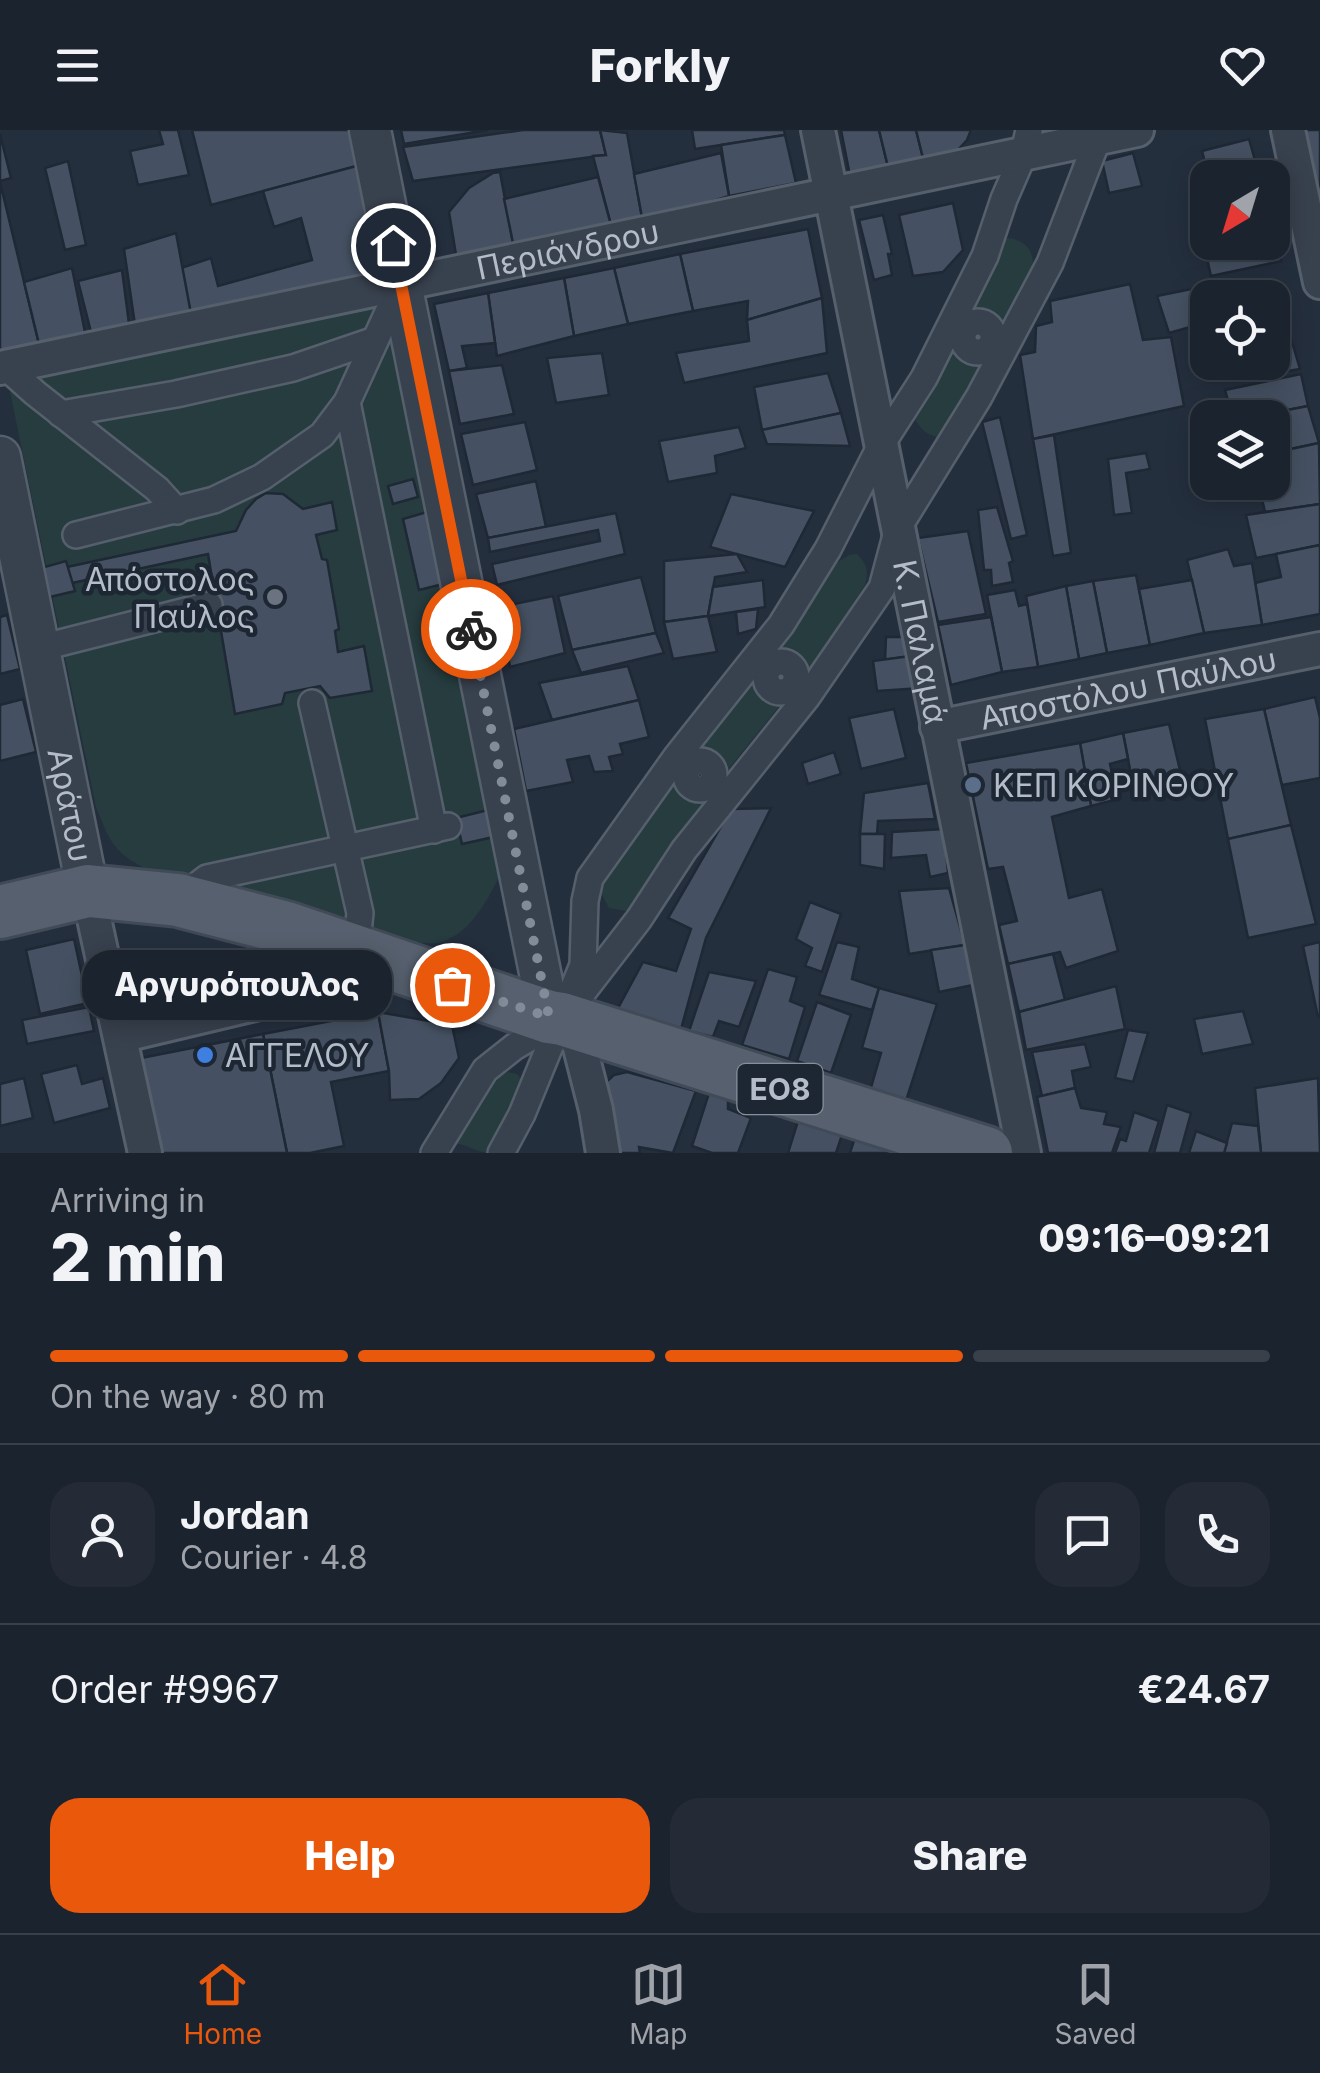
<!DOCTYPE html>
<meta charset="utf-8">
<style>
body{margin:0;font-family:Inter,sans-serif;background:#242b36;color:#f1f3f6;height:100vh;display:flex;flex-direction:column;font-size:38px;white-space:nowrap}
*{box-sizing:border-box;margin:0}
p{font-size:32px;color:#a0a4aa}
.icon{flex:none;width:55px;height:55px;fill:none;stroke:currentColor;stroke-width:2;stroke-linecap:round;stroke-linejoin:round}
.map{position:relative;height:1023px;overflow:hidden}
.panel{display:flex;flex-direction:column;background:#1b232e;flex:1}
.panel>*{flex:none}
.needle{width:65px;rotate:218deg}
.tools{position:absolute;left:1190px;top:30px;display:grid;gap:20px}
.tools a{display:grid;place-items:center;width:100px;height:100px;border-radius:20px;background:#1b232e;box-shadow:0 5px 25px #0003,0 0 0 2px #39404a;font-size:50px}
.pin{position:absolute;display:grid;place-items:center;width:85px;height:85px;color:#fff;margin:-42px;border:5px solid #fff;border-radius:50%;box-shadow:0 2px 10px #0007}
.courier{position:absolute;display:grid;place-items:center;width:100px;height:100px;margin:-50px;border:8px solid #ea580c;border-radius:50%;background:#fff;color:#222;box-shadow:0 2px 12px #0007}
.bubble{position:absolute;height:70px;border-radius:30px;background:#1b232e;box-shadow:0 5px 25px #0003,0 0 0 2px #39404a;font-size:32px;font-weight:800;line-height:70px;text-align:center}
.overview em{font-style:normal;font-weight:800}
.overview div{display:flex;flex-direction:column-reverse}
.overview{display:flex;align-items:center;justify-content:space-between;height:170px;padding:0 50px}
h1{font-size:65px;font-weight:800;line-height:75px}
.bar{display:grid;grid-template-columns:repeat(4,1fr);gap:15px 10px;align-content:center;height:120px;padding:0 50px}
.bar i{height:12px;border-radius:8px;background:#39404a}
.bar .active{background:#ea580c}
.bar p{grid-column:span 4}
.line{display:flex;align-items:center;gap:25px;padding:0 50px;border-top:2px solid #39404a}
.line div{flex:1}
.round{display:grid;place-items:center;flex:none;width:105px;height:105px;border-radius:30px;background:#242b36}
.action{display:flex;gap:20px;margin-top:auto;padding:20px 50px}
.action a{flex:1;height:115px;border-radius:30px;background:#ea580c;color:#fff;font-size:40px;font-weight:800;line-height:115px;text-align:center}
.action a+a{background:#242b36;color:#f1f3f6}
header{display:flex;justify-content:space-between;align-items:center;height:130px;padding:0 50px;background:#1b232e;font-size:45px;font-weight:800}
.tab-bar{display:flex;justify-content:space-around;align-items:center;height:140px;border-top:2px solid #39404a;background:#1b232e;font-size:28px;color:#a0a4aa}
.tab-bar a{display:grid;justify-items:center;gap:5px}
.tab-bar .active{color:#ea580c}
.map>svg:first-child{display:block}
</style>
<header><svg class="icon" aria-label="menu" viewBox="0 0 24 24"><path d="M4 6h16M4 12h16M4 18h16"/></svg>Forkly<svg class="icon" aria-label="heart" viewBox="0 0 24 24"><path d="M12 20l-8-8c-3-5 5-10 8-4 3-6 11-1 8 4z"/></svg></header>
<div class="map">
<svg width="1320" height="1023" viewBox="0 0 1320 1023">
<rect width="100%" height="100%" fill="#242f3e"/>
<g fill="#263c3f">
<path d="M1010,108C1059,120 1016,175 1002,202C991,188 985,182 967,183L990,144L1002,110Z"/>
<path d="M376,175L402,190L506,733C492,761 475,801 442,812C433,815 420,812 410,812L150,741C113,722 111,714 96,677L8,252Z"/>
<path d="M955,215C960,231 969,235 985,235L944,307C930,308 923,301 915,290Z"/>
<path d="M857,424C867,434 869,441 865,455L801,553L798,538L790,529L770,526L838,432L849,425Z"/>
<path d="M760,542C763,558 763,564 779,570L789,564L723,646C720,629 711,625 695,624Z"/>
<path d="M676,647C683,662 690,667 706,668L675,709L634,777L627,781L609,778L601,763L603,748Z"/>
<path d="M507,942L517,944L525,953L490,1023C476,1023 468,1014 453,1013L496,947Z"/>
</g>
<g fill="#455162" stroke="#1f2835" stroke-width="2.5">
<polygon points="159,0 178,0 189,45 138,55 130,21 163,14"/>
<polygon points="192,0 356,0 364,34 211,75"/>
<polygon points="401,0 488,0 404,14"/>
<polygon points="523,0 600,0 606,25 413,51 403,17"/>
<polygon points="600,0 627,3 643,93 612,99 593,26 606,25"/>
<polygon points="692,0 784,0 785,5 695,19"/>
<polygon points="841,0 879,0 889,41 851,51"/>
<polygon points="879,0 916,0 924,32 889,41"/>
<polygon points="916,0 971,0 967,10 956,22 924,32"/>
<polygon points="1295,0 1320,0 1320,124"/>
<polygon points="0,4 11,48 0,51"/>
<polygon points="785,5 796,53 729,66 721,15"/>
<polygon points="1249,9 1260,48 1209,48 1202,21"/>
<polygon points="721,23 729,66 643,93 634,44"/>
<polygon points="1133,23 1142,56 1109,63 1102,31"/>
<polygon points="68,31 86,115 65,120 45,38"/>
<polygon points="364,34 386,147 192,189 181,138 211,128 218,156 312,130 301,88 274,97 263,61"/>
<polygon points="500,42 514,118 457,131 449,82 469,58 493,43"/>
<polygon points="598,47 612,99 514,118 504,69"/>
<polygon points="0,52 40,218 0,226"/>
<polygon points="953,73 963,120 943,142 913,146 899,85"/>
<polygon points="1208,78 1208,112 1272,112 1272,98 1281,131 1211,146 1196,81"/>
<polygon points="883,85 892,124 888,124 892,145 874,150 859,90"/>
<polygon points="808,99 822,168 747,190 748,171 693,181 680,124"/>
<polygon points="176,103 192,189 136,202 124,119"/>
<polygon points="680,124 693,181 628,194 614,138"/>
<polygon points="72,138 86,207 40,218 24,152"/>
<polygon points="614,138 628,194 574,206 564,148"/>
<polygon points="122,140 130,201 92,206 78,151"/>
<polygon points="564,148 574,206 497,226 488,163"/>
<polygon points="1130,154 1143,210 1171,207 1184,276 1033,309 1020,225 1035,222 1036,196 1052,192 1050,171"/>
<polygon points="1216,154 1221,168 1208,168 1208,192 1169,203 1157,166"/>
<polygon points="488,163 495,213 462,216 467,238 449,241 434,174"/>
<polygon points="822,168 827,223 684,253 676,223 749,211 747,190"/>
<polygon points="1284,185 1300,239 1235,250 1231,232 1272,232 1272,187"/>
<polygon points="602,223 609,265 556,273 547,228"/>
<polygon points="502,235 514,284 460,294 449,241"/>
<polygon points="828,243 841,283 762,300 754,257"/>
<polygon points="1301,244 1308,276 1247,288 1233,288 1225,260"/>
<polygon points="1308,276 1319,313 1272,323 1272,288 1247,288"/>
<polygon points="841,283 850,316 767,314 762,300"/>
<polygon points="1000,287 1027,405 1011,409 982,292"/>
<polygon points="525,292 537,340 473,355 461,304"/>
<polygon points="739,297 746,318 715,326 717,343 668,352 659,311"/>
<polygon points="1054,305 1071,423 1053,426 1033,309"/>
<polygon points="1319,313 1320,374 1265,382 1258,352 1272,352 1272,323"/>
<polygon points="1146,323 1150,339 1126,343 1132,383 1114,385 1108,329"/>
<polygon points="413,349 418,367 393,374 388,356"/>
<polygon points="536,351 546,397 488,408 476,364"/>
<polygon points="266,363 283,364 303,379 332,372 337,400 316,405 322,429 327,430 339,499 335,501 338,522 364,516 372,561 330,568 320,556 285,563 282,574 235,584 208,424 72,453 67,437 236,401 246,380 256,369"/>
<polygon points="731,364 814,381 785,437 710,417"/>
<polygon points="1320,374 1320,415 1256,428 1246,385"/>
<polygon points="997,377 1013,431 1009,433 1013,452 992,456 991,440 984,440 978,380"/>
<polygon points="427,382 443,454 419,460 403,389"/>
<polygon points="616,383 625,424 497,455 492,434 600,411 598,400 490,422 488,408"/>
<polygon points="968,401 986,484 938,492 918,408"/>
<polygon points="1320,415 1320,484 1262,495 1255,453 1281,447 1276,424"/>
<polygon points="1228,419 1234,436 1252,433 1262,495 1204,503 1187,430"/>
<polygon points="737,424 747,442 715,447 708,486 664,492 664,431"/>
<polygon points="66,431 75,461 50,467 41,438"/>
<polygon points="1136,445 1150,515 1107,523 1093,451"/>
<polygon points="641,447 656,503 572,520 558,466"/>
<polygon points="763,450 765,477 708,486 713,457"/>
<polygon points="1192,450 1204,503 1150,515 1139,459"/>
<polygon points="1093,451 1107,523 1079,529 1066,456"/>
<polygon points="1066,456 1079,529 1038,537 1026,466"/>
<polygon points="1015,460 1019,476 1027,474 1038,537 1002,542 987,465"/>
<polygon points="553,466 565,523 510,537 499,477"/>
<polygon points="758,479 756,499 738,504 736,482"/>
<polygon points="7,485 20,539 0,544 0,487"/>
<polygon points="708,486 717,522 673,529 664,492"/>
<polygon points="991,487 1002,542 951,555 938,495"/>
<polygon points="656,503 664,523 581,543 572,520"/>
<polygon points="886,507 916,507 918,525 885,530"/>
<polygon points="918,525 922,558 877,561 873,531"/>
<polygon points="628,536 639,570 552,590 539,553"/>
<polygon points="1315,567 1320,588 1320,648 1282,655 1264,579"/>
<polygon points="23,569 36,622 0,631 0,575"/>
<polygon points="639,570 649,607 620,614 623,624 609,627 613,641 594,642 589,626 567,630 573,652 526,661 514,599"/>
<polygon points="894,579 906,628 861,639 849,588"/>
<polygon points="1264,579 1291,695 1228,709 1205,589"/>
<polygon points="1169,594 1184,657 1135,665 1123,603"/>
<polygon points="1123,603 1128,629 1110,634 1118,669 1091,676 1080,613"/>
<polygon points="1080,613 1091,676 1052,687 1069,768 1102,759 1118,821 1066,838 1060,822 1008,834 999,795 1017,791 1003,737 988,739 966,633"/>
<polygon points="834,622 841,644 808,654 802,633"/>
<polygon points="928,653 935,689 878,691 877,704 860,704 864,663"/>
<polygon points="771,678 706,808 678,910 617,880 643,832 676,841 691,799 668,788 731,679"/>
<polygon points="492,679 498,706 462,714 456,688"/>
<polygon points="1291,695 1316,794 1248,808 1228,709"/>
<polygon points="944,699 948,743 930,747 926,725 891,728 892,702"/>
<polygon points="860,704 885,704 884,739 860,735"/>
<polygon points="949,758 965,815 909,824 899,761"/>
<polygon points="810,772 841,784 822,842 805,836 812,818 796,809"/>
<polygon points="74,809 88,873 40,884 26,820"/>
<polygon points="837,812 859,817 852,849 879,858 872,880 819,865"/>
<polygon points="1320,812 1320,887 1318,887 1303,816"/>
<polygon points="965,815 973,855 939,862 931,820"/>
<polygon points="1053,824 1065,870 1019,882 1008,834"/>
<polygon points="196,834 204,874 143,886 134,846"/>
<polygon points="768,839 797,847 790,871 805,877 789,929 742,915"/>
<polygon points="709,842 756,851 739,897 719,891 713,907 689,901"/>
<polygon points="1116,856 1125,899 1026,920 1019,882"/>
<polygon points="879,858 937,874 905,974 870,961 881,923 862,918"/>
<polygon points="817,872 851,885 831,943 797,931"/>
<polygon points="89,877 94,901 27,914 22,890"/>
<polygon points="1243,881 1253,914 1202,924 1194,889"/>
<polygon points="378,882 389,941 331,952 344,1016 310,1023 287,1023 263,904"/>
<polygon points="378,882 452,895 459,928 441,953 419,969 390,970 389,941"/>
<polygon points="1128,900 1148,903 1133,952 1115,948"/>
<polygon points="263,904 287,1023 155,1023 136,929"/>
<polygon points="1085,914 1091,937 1072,941 1075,958 1042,966 1032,922"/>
<polygon points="77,935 82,954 103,948 110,978 54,993 41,944"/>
<polygon points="627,942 696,961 673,1023 639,1017 640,1023 609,1023 604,954 614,945"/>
<polygon points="24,948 33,988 0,996 0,954"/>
<polygon points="1318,948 1320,1023 1261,1023 1255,958"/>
<polygon points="1075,958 1081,978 1107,982 1104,994 1121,997 1112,1023 1048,1023 1037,967"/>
<polygon points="709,963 728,969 728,979 751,988 738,1023 712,1023 692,1016"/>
<polygon points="1167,975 1191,983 1180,1023 1154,1023"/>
<polygon points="1134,982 1159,991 1149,1023 1115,1023 1120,1009 1126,1011"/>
<polygon points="799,988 843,1002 836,1023 788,1023"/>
<polygon points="1232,993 1258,996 1261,1023 1224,1023"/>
<polygon points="1196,1001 1227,1013 1224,1023 1189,1023"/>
<polygon points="856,1004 919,1023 850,1023"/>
</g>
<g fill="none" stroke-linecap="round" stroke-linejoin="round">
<defs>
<g id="pedestrian">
<circle cx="978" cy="207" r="15"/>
<polyline points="5,236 35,263 157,359 177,381"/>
<polyline points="347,272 434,700"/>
<polyline points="61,284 176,264 293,238 375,210"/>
<polyline points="76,405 214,370 262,347 322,305 347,272 401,154"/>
<polyline points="40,518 209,475"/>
<circle cx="781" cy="547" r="15"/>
<polyline points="312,573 360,783 356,822"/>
<circle cx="700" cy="645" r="14"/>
<polyline points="181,768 207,748 448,696"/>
<polyline points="434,1023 485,940 514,917 562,889 639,789 684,720 807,567 882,458 898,398 979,267 1050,133 1098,8 1099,0"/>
<polyline points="501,1023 522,984 583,835 585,771 590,748 677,626 781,495 828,419 881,315 924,248 985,126 1004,69 1024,23 1029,0"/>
</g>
<g id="minor">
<path id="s1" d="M818,0L1024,1023"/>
<polyline points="1288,0 1320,152"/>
<path id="s2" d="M0,238L1137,0"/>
<path id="s3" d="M937,597L1320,519"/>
<polyline points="88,761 145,1023"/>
<polyline points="574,894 596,980 603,1023"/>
<polyline points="120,906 330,856 356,822"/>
</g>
<g id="tertiary">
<polyline points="370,0 549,887"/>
<path id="s4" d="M0,327L88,761"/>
</g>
<polyline id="primary" points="0,782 88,761 178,770 286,798 549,887 562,889 986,1023"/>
</defs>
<use href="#pedestrian" stroke="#565f6c" stroke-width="30"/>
<use href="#minor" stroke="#565f6c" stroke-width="38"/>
<use href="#tertiary" stroke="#565f6c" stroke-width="45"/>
<use href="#primary" stroke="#414a57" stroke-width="58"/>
<use href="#pedestrian" stroke="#38414e" stroke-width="25"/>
<use href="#minor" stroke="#38414e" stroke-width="32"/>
<use href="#tertiary" stroke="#38414e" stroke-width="40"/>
<use href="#primary" stroke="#56606e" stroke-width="52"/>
</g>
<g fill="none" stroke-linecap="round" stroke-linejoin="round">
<polyline stroke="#828b98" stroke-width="10" stroke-dasharray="0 18" points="452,855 549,887 471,499"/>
<polyline stroke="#ea580c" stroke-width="12" points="393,115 471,499"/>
</g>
<circle fill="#6b7280" stroke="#1d2633" stroke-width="4" cx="275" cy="467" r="10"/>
<circle fill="#5c6f8a" stroke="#1d2633" stroke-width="4" cx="973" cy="655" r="10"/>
<circle fill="#3f7fe0" stroke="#1d2633" stroke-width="4" cx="205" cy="925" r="10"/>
<g text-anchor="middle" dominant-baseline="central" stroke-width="9" stroke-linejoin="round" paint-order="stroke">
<rect fill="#1d2633" stroke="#878f9c" stroke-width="2.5" x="737.5" y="934" width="85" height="50" rx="8"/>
<g font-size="30" font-weight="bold" fill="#b4bcc9">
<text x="780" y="959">ΕΟ8</text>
</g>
<g font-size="32" fill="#b4bcc9" stroke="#1d2633">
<text stroke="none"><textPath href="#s2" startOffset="580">Περιάνδρου</textPath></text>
<text stroke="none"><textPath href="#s1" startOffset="522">Κ. Παλαμά</textPath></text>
<text stroke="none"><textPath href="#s3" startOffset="195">Αποστόλου Παύλου</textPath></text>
<text stroke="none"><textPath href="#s4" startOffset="355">Αράτου</textPath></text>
</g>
<g font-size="32" fill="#b4bcc9" stroke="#1d2633" text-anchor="start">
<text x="255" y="449" text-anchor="end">Απόστολος<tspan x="255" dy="37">Παύλος</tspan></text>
<text x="993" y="655">ΚΕΠ ΚΟΡΙΝΘΟΥ</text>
<text x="225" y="925">ΑΓΓΕΛΟΥ</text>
</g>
</g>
</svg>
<div class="tools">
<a><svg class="needle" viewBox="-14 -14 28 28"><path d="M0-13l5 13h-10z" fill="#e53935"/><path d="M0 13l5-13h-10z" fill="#a0a4aa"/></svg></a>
<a><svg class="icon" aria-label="locate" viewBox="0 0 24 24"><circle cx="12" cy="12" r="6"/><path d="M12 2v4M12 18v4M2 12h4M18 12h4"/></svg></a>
<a><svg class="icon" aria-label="layers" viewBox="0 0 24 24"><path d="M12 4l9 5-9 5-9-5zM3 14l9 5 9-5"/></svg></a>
</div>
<div class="pin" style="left:452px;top:855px;background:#ea580c"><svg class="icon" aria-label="bag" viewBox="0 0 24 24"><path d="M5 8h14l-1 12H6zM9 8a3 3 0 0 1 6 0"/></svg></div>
<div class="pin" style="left:393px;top:115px;background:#1f2937"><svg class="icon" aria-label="home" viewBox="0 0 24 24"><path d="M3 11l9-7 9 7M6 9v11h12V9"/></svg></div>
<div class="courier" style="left:471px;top:499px"><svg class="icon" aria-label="bike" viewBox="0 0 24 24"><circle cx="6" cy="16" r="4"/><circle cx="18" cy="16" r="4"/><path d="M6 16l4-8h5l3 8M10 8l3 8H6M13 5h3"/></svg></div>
<div class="bubble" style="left:82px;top:820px;width:310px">Αργυρόπουλος</div>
</div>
<section class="panel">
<div class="overview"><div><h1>2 min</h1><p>Arriving in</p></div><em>09:16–09:21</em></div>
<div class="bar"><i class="active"></i><i class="active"></i><i class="active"></i><i></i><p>On the way · 80 m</p></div>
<div class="line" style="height:180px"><a class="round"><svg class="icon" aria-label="person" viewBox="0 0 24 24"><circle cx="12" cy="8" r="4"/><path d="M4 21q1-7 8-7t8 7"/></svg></a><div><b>Jordan</b><p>Courier · 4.8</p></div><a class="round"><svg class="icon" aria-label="chat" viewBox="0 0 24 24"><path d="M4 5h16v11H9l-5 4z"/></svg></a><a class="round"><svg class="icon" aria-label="phone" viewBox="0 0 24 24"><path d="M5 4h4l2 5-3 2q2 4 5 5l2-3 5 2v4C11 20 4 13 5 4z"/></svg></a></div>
<div class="line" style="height:130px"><div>Order #9967</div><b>€24.67</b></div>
<div class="action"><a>Help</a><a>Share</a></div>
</section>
<nav class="tab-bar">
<a class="active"><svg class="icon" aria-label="home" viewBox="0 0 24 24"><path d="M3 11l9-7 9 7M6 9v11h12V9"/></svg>Home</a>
<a><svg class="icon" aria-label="map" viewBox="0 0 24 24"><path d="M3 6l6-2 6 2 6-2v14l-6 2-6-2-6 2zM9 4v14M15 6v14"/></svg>Map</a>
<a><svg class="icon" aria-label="saved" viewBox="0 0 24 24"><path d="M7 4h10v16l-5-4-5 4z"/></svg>Saved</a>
</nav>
